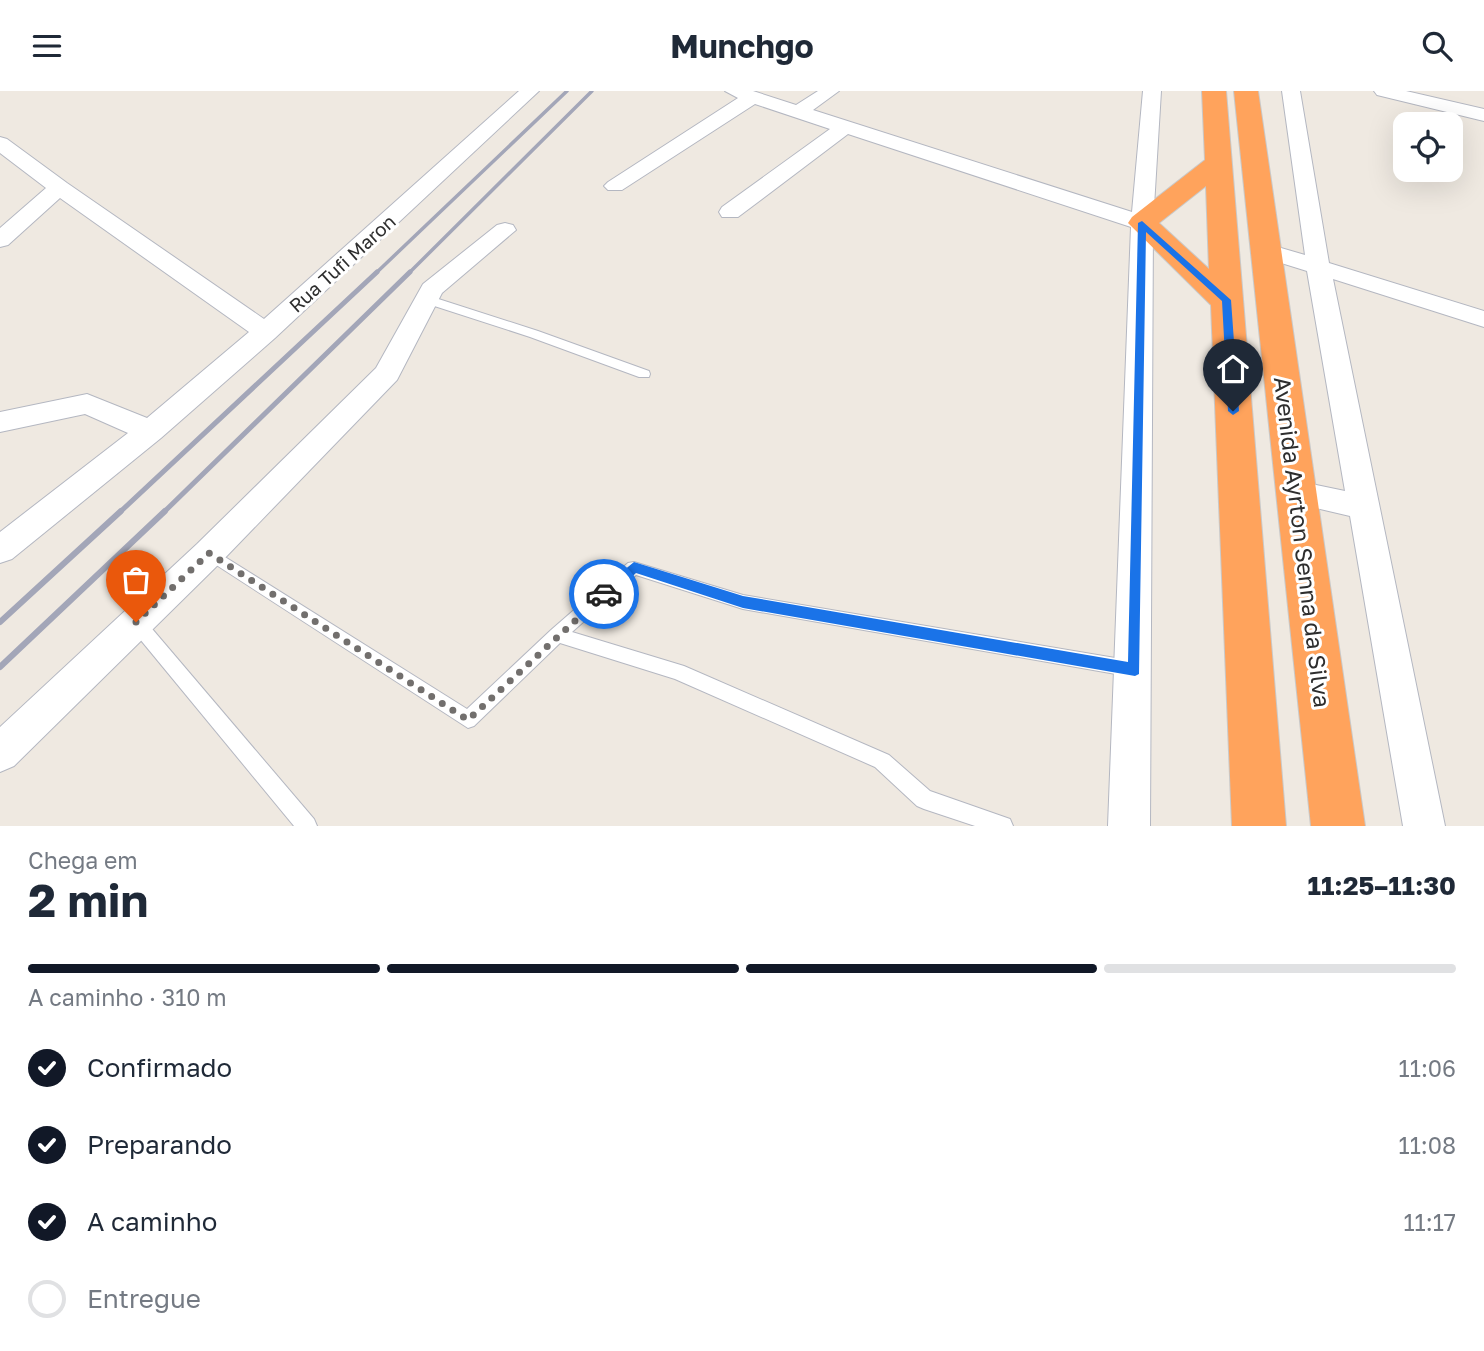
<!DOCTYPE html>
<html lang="pt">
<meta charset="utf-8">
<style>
body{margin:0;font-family:"Golos Text",sans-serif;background:#f6f6f7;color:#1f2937;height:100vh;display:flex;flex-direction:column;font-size:26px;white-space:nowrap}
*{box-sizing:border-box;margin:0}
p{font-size:23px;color:#747a83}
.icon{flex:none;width:38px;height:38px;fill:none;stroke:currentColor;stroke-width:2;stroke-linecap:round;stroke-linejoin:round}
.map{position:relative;height:735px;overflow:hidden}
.drawer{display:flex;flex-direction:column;background:#fff;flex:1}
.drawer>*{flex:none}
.fabs{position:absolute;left:1393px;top:21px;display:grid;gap:14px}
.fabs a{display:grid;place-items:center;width:70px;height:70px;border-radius:14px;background:#fff;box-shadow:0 7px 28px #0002;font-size:35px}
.pin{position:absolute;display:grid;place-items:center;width:60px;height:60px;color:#fff;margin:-72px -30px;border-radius:50% 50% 50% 0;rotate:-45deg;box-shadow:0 0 7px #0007}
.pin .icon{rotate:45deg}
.courier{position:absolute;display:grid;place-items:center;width:70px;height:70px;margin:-35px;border:5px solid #1a73e8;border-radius:50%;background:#fff;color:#222;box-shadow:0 2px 9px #0007}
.headline em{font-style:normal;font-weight:700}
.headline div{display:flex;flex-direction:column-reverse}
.headline{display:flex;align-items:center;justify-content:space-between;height:119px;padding:0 28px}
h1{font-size:46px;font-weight:700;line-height:52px}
.bar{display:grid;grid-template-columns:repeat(4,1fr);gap:10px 7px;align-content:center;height:84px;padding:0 28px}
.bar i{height:9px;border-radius:5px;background:#e0e1e3}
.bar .active{background:#111827}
.bar p{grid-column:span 4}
ol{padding:0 28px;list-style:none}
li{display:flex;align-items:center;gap:21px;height:77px}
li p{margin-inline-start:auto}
li .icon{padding:7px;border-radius:50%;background:#111827;color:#fff;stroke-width:4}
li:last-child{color:#747a83}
li i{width:38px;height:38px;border:4px solid #e0e1e3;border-radius:50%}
header{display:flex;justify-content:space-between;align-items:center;height:91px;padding:0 28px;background:#fff;font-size:32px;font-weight:700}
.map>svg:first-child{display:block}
</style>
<header><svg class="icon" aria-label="menu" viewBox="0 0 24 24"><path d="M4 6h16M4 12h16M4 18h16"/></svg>Munchgo<svg class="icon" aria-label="search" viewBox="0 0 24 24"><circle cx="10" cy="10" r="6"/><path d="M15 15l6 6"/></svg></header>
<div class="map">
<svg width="1484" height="735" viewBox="0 0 1484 735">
<rect width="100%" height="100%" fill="#efe9e1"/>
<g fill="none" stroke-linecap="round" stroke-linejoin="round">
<defs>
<g id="lane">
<polygon points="426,204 538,240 649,280 650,283 649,286 639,286 530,246 422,211 420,208"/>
<polygon points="209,456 467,618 551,539 628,472 634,471 743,504 1133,570 1139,573 1142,578 1139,583 1133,586 743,518 636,484 572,541 684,575 889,664 930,700 1010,728 1013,735 975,735 924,718 917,715 875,676 675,588 560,552 474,635 468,637 204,466 201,462 204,458"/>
<polygon points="136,524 142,526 314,728 317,735 294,735 130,536 128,531 130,526"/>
</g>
<g id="street">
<polygon points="519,0 539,0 275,247 161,347 12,468 0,472 0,441 128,342 85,323 0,341 0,321 87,303 147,327 249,241 60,107 8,154 0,156 0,137 46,97 0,62 0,46 7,48 67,92 264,228"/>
<polygon points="725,0 753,0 796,14 818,0 839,0 813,19 1132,121 1143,0 1161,0 1153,132 1150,735 1108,735 1131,136 848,43 738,126 722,126 719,121 722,116 830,38 755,13 622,99 608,99 604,95 608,91 738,7"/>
<polygon points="1282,0 1300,0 1329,172 1484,220 1484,236 1333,188 1445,735 1403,735 1350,425 1286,410 1282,402 1286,394 1297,390 1345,400 1307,180 1259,165 1255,160 1259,155 1267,153 1305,164"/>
<polygon points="1374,0 1406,0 1484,18 1484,30 1377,4"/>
<polygon points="505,132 513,134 516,139 442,202 397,289 221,471 14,675 0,681 0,636 197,453 376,277 423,193 497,134"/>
</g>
<g id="highway">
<path d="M1202,0H1226L1286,735H1232L1211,214L1128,132L1132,126L1205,69ZM1206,95L1209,178L1159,132Z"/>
<polygon points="1234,0 1258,0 1365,735 1311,735"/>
</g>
</defs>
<use href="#lane" stroke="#b4b7c1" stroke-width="2"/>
<use href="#street" stroke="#b4b7c1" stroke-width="2"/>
<use href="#highway" stroke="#c9c9c9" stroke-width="2"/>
<use href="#lane" fill="#fff" fill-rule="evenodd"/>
<use href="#street" fill="#fff" fill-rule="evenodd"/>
<use href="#highway" fill="#ffa35c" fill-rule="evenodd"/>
<g stroke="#a3a6b8" stroke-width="3.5">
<polyline points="375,183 567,0"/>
<polyline points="408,183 592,0"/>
</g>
<g stroke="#a3a6b8" stroke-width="5">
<polyline points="119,422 377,181"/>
<polyline points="163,422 410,181"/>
</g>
<g stroke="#a3a6b8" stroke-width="6">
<polyline points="0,531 121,420"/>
<polyline points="0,576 165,420"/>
</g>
</g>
<polygon fill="#1a73e8" points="1142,130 1231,209 1239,320 1233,324 1228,320 1222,210 1146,141 1139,583 1135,585 743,517 636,482 609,506 600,506 600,499 634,471 743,505 1128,571 1138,132"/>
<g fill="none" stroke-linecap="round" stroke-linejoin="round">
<polyline stroke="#726f6d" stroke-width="7" stroke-dasharray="0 12.6" points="136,531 209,462 468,629 604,503"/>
</g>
<g text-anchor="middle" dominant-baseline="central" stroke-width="6" stroke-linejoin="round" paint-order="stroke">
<g font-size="19" fill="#2e2e2e" stroke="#fff">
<text transform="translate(342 172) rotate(-42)">Rua Tufi Maron</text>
</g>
<g font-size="23" fill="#2e2e2e" stroke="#fff">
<text transform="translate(1303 451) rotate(83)">Avenida Ayrton Senna da Silva</text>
</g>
</g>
</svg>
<div class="fabs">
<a><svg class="icon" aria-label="locate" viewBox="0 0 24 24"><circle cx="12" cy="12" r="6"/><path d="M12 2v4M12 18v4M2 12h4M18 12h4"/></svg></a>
</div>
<div class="pin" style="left:136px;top:531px;background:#ea580c"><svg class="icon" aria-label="bag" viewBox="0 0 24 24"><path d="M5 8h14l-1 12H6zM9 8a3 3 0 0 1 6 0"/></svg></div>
<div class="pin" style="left:1233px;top:320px;background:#1f2937"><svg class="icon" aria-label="home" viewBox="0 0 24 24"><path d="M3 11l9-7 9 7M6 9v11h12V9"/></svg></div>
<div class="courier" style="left:604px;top:503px"><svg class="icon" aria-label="car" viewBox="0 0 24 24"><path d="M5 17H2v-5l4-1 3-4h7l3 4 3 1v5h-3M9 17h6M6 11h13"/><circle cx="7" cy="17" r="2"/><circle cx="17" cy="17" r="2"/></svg></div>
</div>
<section class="drawer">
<div class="headline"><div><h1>2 min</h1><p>Chega em</p></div><em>11:25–11:30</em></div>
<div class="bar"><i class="active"></i><i class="active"></i><i class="active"></i><i></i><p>A caminho · 310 m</p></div>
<ol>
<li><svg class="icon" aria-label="check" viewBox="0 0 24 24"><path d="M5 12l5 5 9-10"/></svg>Confirmado<p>11:06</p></li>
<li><svg class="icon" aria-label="check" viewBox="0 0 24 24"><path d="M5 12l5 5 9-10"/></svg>Preparando<p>11:08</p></li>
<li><svg class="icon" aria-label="check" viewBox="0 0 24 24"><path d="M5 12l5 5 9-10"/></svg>A caminho<p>11:17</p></li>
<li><i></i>Entregue</li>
</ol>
</section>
